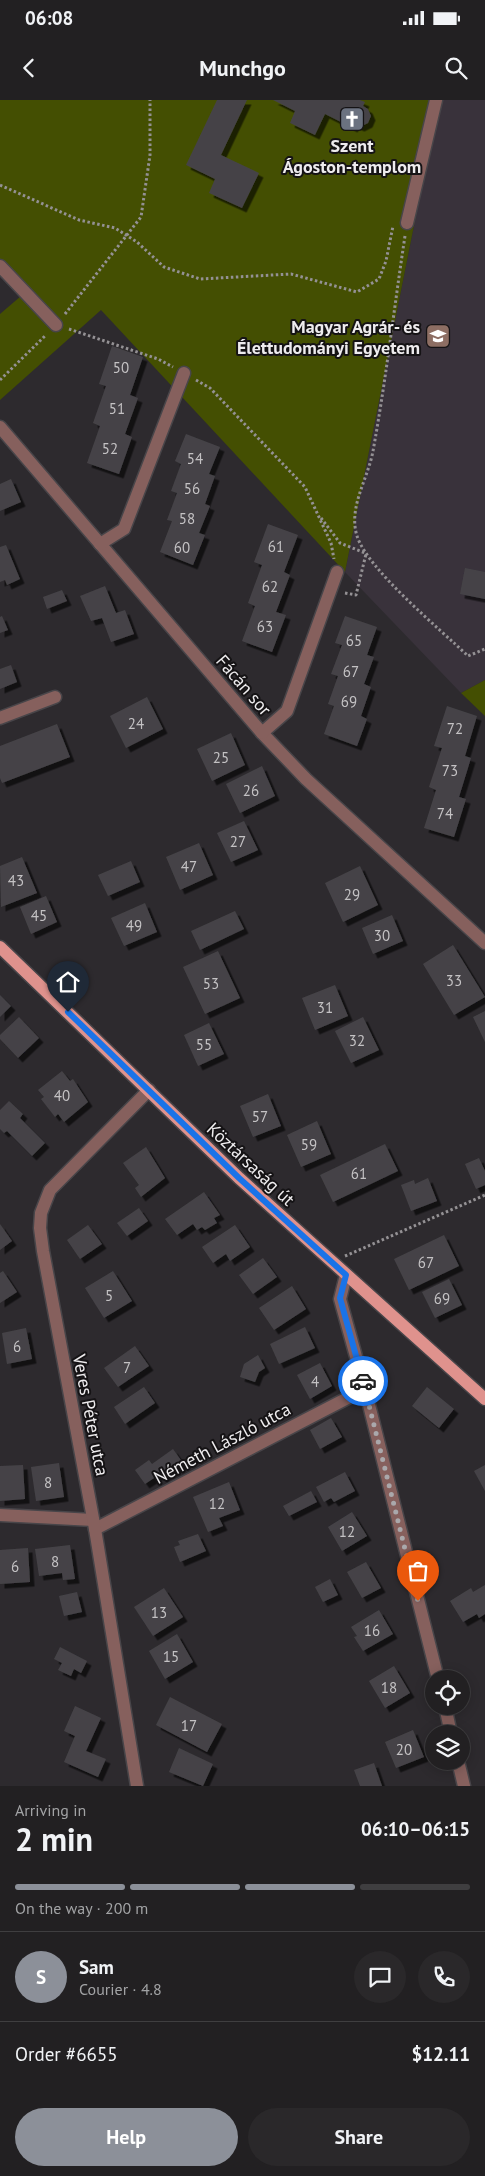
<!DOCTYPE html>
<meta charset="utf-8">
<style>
body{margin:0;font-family:"PT Sans",sans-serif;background:#2a282a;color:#f1f3f6;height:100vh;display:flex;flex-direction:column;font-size:19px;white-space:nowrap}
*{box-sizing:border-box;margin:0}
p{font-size:16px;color:#a2a3a5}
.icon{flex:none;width:28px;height:28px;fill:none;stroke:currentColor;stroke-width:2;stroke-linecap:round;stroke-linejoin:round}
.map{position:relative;height:1686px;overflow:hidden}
.side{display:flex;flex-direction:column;background:#222022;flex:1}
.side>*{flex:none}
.controls{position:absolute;left:425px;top:1570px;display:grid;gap:10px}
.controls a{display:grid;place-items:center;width:45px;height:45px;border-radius:50%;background:#222022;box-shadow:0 2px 12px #0003,0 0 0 1px #3f3e40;font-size:25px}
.pin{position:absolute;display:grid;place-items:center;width:42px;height:42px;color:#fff;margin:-51px -21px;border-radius:50% 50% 50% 0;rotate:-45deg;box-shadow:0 0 5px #0007}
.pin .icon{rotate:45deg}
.courier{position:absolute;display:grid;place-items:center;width:50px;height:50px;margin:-25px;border:4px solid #1a73e8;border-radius:50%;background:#fff;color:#222;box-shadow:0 1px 6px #0007}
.head em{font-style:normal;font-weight:700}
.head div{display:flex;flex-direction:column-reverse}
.head{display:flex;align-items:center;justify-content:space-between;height:85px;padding:0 15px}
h1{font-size:32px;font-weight:700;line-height:38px}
.bar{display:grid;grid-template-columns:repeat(4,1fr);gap:8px 5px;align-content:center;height:60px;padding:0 15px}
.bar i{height:6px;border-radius:4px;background:#3f3e40}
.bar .active{background:#8c9099}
.bar p{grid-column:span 4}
.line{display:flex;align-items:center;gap:12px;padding:0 15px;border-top:1px solid #3f3e40}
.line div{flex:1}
.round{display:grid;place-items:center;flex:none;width:52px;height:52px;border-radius:26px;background:#2a282a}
.button{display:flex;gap:10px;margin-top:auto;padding:10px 15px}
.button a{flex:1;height:58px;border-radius:30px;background:#8c9099;color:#fff;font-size:20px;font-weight:700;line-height:58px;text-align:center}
.button a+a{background:#2a282a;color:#f1f3f6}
.status{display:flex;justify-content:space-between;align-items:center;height:35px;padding:0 25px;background:#222022;direction:ltr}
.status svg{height:14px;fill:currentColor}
header{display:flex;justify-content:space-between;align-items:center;height:65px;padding:0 15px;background:#222022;font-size:22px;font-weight:700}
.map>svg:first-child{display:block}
</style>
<div class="status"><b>06:08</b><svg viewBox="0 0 49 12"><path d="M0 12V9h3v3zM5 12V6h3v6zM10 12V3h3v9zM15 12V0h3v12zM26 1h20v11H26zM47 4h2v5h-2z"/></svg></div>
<header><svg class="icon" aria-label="back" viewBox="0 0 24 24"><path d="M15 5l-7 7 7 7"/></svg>Munchgo<svg class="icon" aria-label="search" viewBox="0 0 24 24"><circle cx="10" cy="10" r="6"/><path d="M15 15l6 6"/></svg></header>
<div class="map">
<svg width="485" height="1686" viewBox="0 0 485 1686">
<defs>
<filter id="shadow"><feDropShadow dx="4.5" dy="4.5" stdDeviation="0" flood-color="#0009"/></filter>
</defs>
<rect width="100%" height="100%" fill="#2d2a2e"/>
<polygon fill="#39323b" points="439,0 485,0 485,580 461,593 345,472"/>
<g fill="#444f02">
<polygon points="0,0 439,0 345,472 101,210 0,300 0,214 28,190 0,161"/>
<polygon points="485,580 485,616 461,593"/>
</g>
<g fill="#454347" filter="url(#shadow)">
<polygon points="217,0 247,0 221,55 259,73 242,108 209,93 215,79 186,65"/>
<polygon points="273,0 360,0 365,2 363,6 368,9 371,16 368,23 360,27 355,25 353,28 325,14 315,35 290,23 295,11"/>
<polygon points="112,246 143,257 130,295 138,298 125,334 132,337 119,374 87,363 100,326 93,323 106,286 99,284"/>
<polygon points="186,334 220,347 209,374 215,376 205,404 210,406 199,433 205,435 193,465 160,452 172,421 167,420 177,393 171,391 181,364 175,361"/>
<polygon points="11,379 21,402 0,411 0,384"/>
<polygon points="268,424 298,435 284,472 290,475 276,512 286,515 272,552 242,541 255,506 248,503 262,465 254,462"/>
<polygon points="6,445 20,479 7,485 5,480 0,482 0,447"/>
<polygon points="465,468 485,472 485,499 460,494"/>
<polygon points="105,486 116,513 125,510 134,534 111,542 102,518 91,521 80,496"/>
<polygon points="62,490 67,501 47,509 43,497"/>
<polygon points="2,516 8,530 0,533 0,517"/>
<polygon points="345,516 377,527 367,555 374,557 364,584 371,587 361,616 367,619 357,646 324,634 334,606 328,604 338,576 331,574 342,545 335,543"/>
<polygon points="11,565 17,582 0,589 0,569"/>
<polygon points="147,597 163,629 126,648 110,616"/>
<polygon points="447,606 477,616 465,656 471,658 459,697 466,699 454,737 424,728 436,690 429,687 442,648 434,646"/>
<polygon points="57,624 70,657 2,683 0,678 0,646"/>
<polygon points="231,633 245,665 212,681 197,649"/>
<polygon points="262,666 275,696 240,713 226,684"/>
<polygon points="244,721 258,750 231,762 217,733"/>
<polygon points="199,743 213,775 180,790 166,757"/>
<polygon points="22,757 37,793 1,807 0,766"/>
<polygon points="131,761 140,782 108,796 98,775"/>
<polygon points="360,766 378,805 343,822 325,783"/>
<polygon points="46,796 57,822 31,834 20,807"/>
<polygon points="145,803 157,832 124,846 111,818"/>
<polygon points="235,811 244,829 200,850 191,831"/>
<polygon points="392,815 403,841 373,854 362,828"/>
<polygon points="453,845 485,897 454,915 423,864"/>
<polygon points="218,851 240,898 205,914 183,867"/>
<polygon points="335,885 348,916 315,930 302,898"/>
<polygon points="0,895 11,906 0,917"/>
<polygon points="485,911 485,942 473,917"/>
<polygon points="19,917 39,938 18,958 0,939 0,935"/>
<polygon points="363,917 379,950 351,963 335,931"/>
<polygon points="209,923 224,954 198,966 184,935"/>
<polygon points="62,971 70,981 73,979 88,1002 64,1022 58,1014 55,1017 41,999 44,997 38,990"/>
<polygon points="268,994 281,1026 253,1037 240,1006"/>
<polygon points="9,1001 23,1014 20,1018 45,1043 32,1056 7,1031 4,1033 0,1029 0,1010"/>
<polygon points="317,1021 331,1054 301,1067 287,1035"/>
<polygon points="385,1044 398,1071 333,1102 320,1075"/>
<polygon points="146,1047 165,1078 141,1097 135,1088 139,1085 123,1063"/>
<polygon points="479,1058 485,1071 485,1085 476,1089 465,1064"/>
<polygon points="428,1078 437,1101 411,1111 401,1085 414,1080 415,1084"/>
<polygon points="204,1092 220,1115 214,1118 217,1123 205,1130 202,1127 197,1130 193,1124 177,1135 165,1119"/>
<polygon points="139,1108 148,1121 127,1136 117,1123"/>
<polygon points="0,1124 12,1141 0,1150"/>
<polygon points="88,1125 102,1144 80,1159 67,1140"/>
<polygon points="235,1125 250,1147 230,1161 226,1154 213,1163 202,1147"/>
<polygon points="444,1135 459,1166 409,1190 394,1159"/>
<polygon points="263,1158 277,1177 253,1194 239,1175"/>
<polygon points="3,1171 17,1192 0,1203 0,1173"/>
<polygon points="113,1171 132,1201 104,1218 85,1188"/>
<polygon points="449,1179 462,1205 435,1218 422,1192"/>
<polygon points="292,1186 306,1209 274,1230 259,1208"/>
<polygon points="305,1227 315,1248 279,1264 270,1244"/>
<polygon points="26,1228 32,1259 7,1264 2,1233"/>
<polygon points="135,1246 149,1266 118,1287 104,1268"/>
<polygon points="258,1255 265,1268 259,1272 255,1282 240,1277 244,1264"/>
<polygon points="320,1263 332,1286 310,1299 297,1275"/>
<polygon points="144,1287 155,1303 125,1324 114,1307"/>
<polygon points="427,1287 454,1309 439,1328 412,1306"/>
<polygon points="331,1318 342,1337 320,1349 310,1330"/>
<polygon points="173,1349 183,1363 162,1378 160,1374 145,1384 135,1370 149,1360 152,1364"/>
<polygon points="59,1363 64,1397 36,1401 31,1367"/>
<polygon points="23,1365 25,1399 0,1401 0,1366"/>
<polygon points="485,1365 485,1391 474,1371"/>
<polygon points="345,1372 355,1391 334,1402 331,1398 324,1402 316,1387"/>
<polygon points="229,1382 240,1410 219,1418 223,1426 208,1432 193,1397"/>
<polygon points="311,1391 317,1402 289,1416 283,1406"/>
<polygon points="352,1412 367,1436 342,1451 328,1427"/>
<polygon points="198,1434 206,1451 180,1462 174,1447 180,1445 178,1441"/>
<polygon points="70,1445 75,1479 63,1480 62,1473 39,1476 35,1449"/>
<polygon points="28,1448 30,1482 0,1484 0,1450"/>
<polygon points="366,1462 381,1488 362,1498 347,1472"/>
<polygon points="330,1479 338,1495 323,1502 315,1487"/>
<polygon points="485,1485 485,1514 479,1518 477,1514 463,1522 450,1501 471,1488 473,1492"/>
<polygon points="164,1488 183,1517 153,1536 134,1507"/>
<polygon points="77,1492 82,1512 64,1516 59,1496"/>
<polygon points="379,1510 393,1534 363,1551 354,1537 357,1536 351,1527"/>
<polygon points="177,1534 193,1562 165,1579 149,1551"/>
<polygon points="60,1547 87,1561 81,1573 74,1569 71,1576 58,1570 62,1563 54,1559"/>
<polygon points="394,1566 410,1593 385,1608 369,1581"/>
<polygon points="170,1597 222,1624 207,1652 156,1625"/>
<polygon points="75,1606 101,1618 86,1651 106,1659 98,1677 64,1662 75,1636 64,1631"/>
<polygon points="413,1630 424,1657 396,1668 385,1642"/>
<polygon points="179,1648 213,1664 203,1686 169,1672"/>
<polygon points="374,1663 382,1686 360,1686 354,1670"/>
</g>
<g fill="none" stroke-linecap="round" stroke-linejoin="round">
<defs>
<g id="minor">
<polyline points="407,123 436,0"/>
<polyline points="0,166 56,225"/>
<polyline points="0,327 262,633 306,679 485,843"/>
<polyline points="100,444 124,429 184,273"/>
<polyline points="0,618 55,597"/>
<polyline points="262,633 287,611 337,472"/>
<polyline points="346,1175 340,1199 365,1289 438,1579"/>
<polyline points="0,1415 93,1420"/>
<polyline points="95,1429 365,1289"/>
<polyline points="445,1606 451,1634"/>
<polyline points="458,1661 464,1686"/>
<polyline points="137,1686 95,1429 43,1151 40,1128 41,1113 50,1090 149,990"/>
</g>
<polyline id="major" points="0,847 239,1078 485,1299"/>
</defs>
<use href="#minor" stroke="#484549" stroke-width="15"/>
<use href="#major" stroke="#484549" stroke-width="15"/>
<g stroke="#949194" stroke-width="3" stroke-dasharray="2.5 2.5" stroke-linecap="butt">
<polyline points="0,85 79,120 115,128 137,142 164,167 200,179 291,174 357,192 379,179 386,161 393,126"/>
<path d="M405,136C394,208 386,280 373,351C368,379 348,407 357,436C368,470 440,529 468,556L485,549"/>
<polyline points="65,214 141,117 150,55 150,0"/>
<polyline points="69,229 158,259 173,267"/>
<polyline points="0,280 46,235"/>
<polyline points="196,280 210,288 305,387 331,443 334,459"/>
<polyline points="321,418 340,443 365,453"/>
<polyline points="345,493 356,495 366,454"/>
<polyline points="345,1156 485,1095"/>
</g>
<use href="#minor" stroke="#86605d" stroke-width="12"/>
<use href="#major" stroke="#df928d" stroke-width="12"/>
</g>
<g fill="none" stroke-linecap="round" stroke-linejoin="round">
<polyline stroke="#aaa8ab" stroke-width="5" stroke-dasharray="0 9" points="363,1281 418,1501"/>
<polyline stroke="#1a73e8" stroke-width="6" points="68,912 239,1078 346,1175 340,1198 363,1281"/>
</g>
<defs>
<symbol id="church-square" viewBox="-11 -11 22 22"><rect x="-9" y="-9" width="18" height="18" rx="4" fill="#6b7280" stroke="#151315"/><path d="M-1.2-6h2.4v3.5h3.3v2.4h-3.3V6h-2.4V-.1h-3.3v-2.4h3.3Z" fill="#fff"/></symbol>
<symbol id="university-square" viewBox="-11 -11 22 22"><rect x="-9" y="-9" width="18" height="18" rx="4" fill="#8d6e63" stroke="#151315"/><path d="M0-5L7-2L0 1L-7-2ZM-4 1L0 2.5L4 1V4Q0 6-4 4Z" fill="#fff"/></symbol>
</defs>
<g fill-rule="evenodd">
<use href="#church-square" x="338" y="5" width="28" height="28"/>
<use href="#university-square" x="424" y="222" width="28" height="28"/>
</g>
<g text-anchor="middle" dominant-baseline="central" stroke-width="4" stroke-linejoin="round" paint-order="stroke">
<g font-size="15" fill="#c4c2c4">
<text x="121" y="267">50</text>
<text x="117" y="308">51</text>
<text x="110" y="348">52</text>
<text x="195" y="358">54</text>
<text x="192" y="388">56</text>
<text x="187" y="418">58</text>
<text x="276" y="446">61</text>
<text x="182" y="447">60</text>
<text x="270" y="486">62</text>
<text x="265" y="526">63</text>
<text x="354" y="540">65</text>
<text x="351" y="571">67</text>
<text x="349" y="601">69</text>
<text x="136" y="623">24</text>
<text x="455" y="628">72</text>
<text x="221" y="657">25</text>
<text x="450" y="670">73</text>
<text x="251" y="690">26</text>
<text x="445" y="713">74</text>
<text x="238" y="741">27</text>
<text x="189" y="766">47</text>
<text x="16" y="780">43</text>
<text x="352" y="794">29</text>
<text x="39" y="815">45</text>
<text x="134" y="825">49</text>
<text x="382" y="835">30</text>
<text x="454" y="880">33</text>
<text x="211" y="883">53</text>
<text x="325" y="907">31</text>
<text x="357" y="940">32</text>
<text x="204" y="944">55</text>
<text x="62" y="995">40</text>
<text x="260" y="1016">57</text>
<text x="309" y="1044">59</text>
<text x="359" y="1073">61</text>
<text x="426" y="1162">67</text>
<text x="109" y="1195">5</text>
<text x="442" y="1198">69</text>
<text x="17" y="1246">6</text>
<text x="127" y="1267">7</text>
<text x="315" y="1281">4</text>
<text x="48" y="1382">8</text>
<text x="217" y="1403">12</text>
<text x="347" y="1431">12</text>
<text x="55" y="1461">8</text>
<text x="15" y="1466">6</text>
<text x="159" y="1512">13</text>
<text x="372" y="1530">16</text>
<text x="171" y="1556">15</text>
<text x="389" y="1587">18</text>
<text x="189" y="1625">17</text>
<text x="404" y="1649">20</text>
</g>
<g font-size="18" font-weight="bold" fill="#eeecee" stroke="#151315">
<text x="352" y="45">Szent<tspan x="352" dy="21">Ágoston-templom</tspan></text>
<text x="420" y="226" text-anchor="end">Magyar Agrár- és<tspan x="420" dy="21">Élettudományi Egyetem</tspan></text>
</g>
<g font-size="18" fill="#eeecee" stroke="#151315">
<text transform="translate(244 585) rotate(49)">Fácán sor</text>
<text transform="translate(251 1064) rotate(43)">Köztársaság út</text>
<text transform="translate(91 1315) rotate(79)">Veres Péter utca</text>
<text transform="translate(222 1343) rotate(-28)">Németh László utca</text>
</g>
</g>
</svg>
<div class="controls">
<a><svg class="icon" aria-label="locate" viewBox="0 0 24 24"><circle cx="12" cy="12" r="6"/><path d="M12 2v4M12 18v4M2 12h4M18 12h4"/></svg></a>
<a><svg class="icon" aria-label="layers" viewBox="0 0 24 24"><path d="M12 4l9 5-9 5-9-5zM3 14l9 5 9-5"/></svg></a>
</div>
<div class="pin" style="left:418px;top:1501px;background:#ea580c"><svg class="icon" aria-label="bag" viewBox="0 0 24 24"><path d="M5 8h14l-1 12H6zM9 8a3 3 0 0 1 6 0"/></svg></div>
<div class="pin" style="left:68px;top:912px;background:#1f2937"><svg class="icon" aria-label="home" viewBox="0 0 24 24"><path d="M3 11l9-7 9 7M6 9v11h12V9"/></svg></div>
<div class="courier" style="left:363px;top:1281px"><svg class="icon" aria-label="car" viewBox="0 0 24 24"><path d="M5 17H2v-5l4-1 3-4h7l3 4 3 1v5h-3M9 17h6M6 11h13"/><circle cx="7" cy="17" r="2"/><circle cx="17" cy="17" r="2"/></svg></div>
</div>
<section class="side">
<div class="head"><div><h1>2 min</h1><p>Arriving in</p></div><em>06:10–06:15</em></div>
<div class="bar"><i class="active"></i><i class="active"></i><i class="active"></i><i></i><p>On the way · 200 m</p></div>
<div class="line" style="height:90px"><b class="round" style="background:#8c9099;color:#fff">S</b><div><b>Sam</b><p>Courier · 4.8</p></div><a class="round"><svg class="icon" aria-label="chat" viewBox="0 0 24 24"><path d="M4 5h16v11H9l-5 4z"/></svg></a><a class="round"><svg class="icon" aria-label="phone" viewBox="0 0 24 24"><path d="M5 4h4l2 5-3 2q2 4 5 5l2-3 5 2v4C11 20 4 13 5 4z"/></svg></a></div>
<div class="line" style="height:65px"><div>Order #6655</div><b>$12.11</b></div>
<div class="button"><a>Help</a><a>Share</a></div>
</section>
